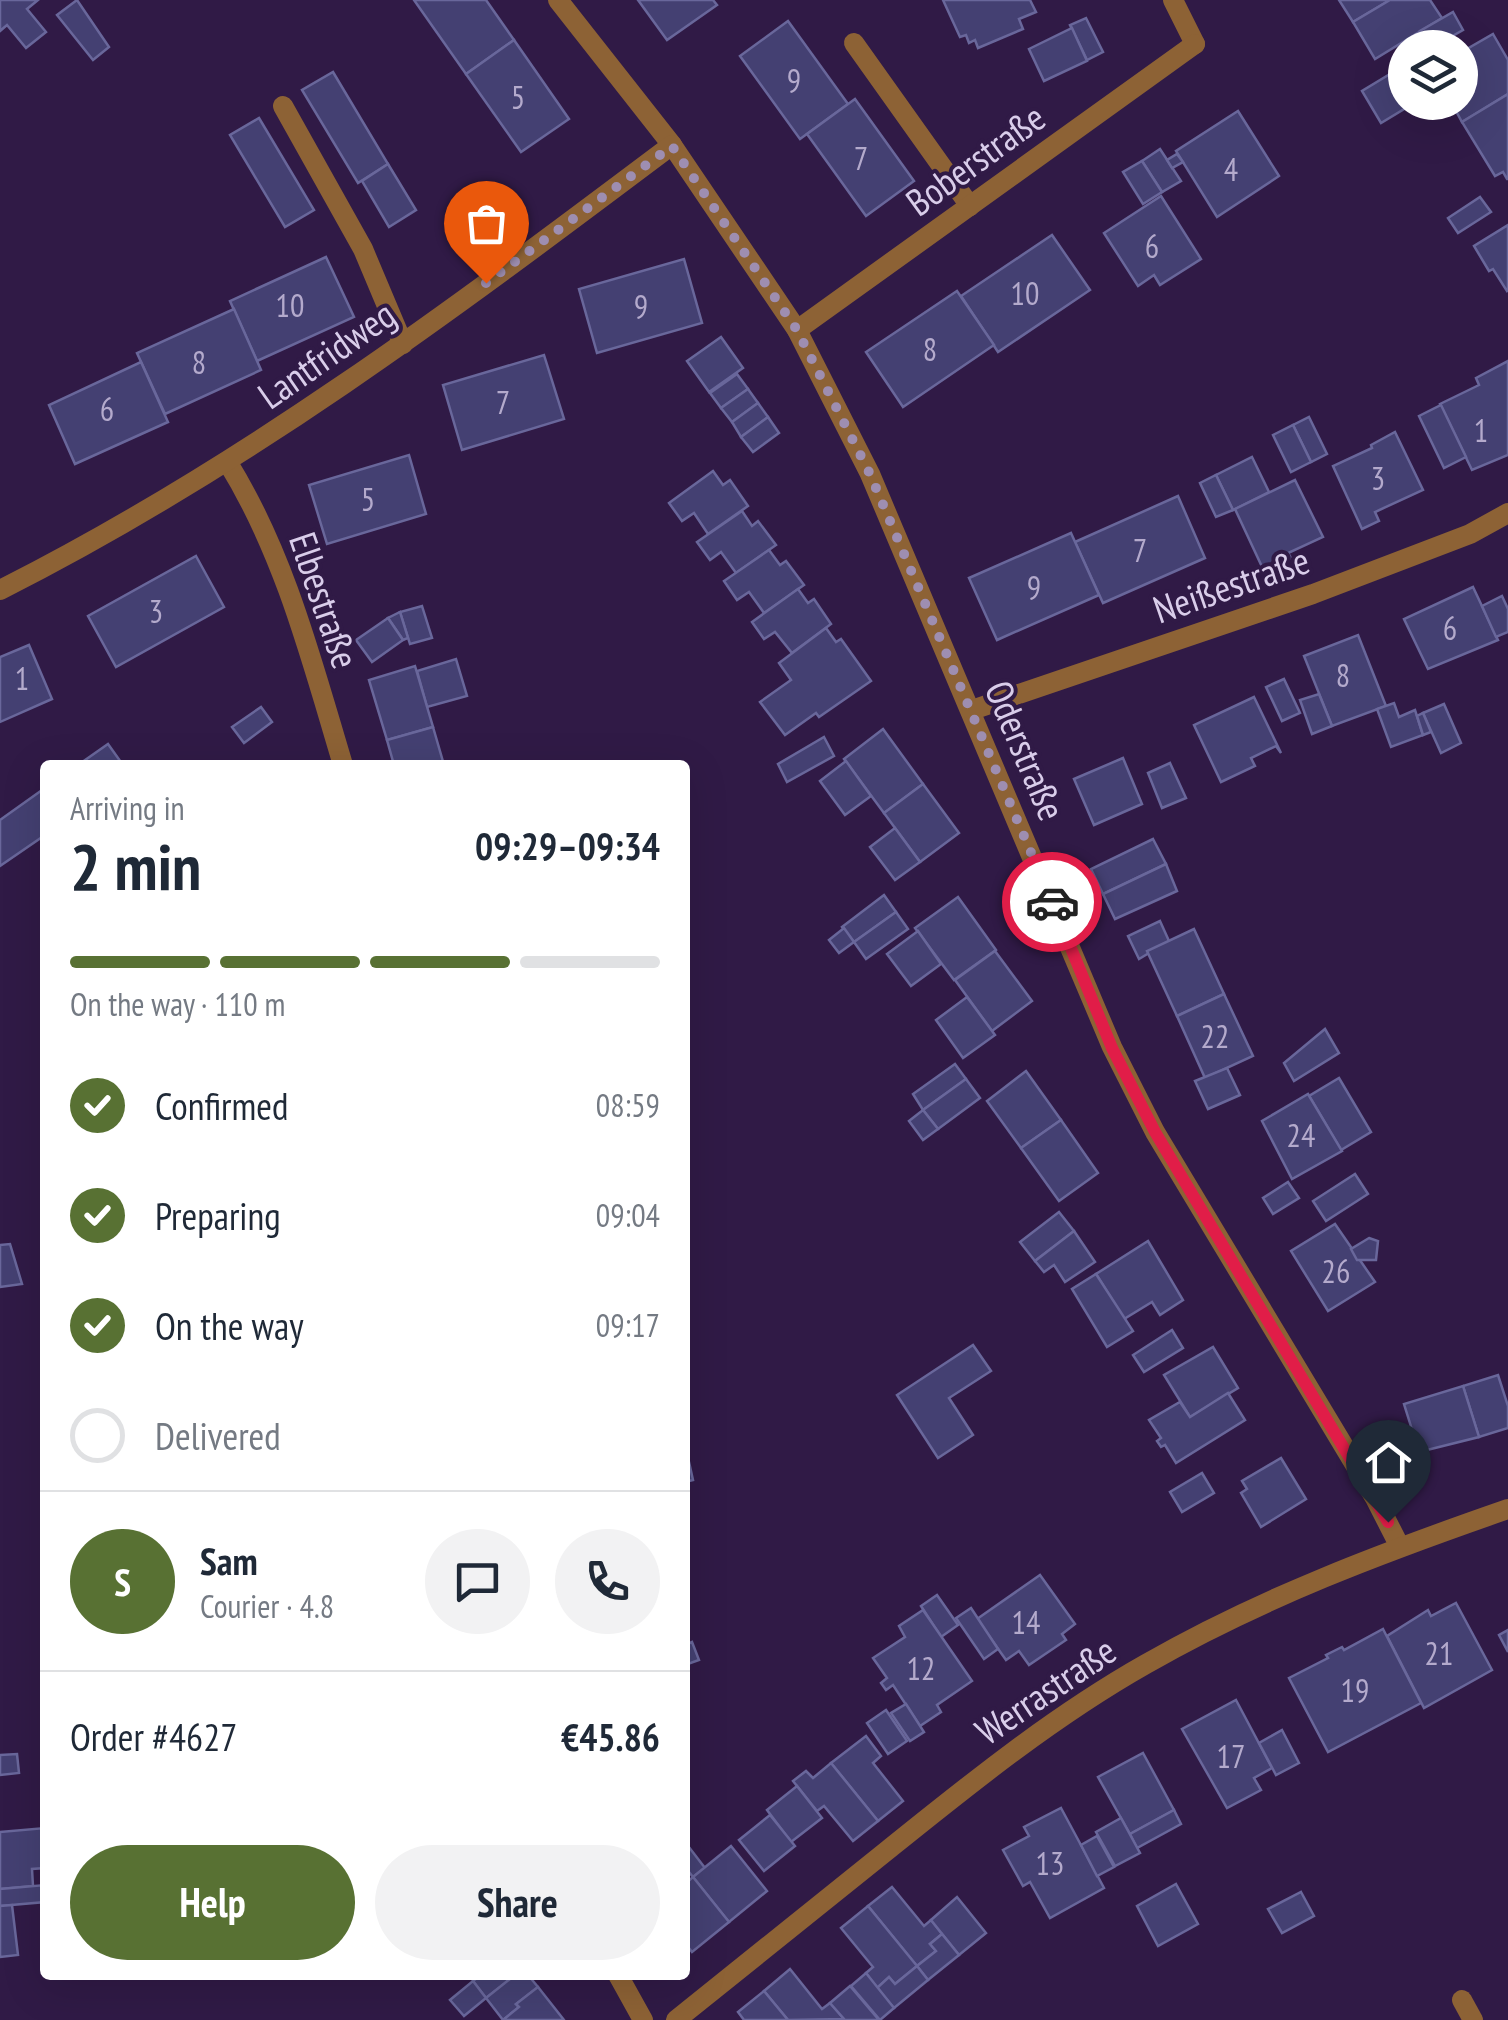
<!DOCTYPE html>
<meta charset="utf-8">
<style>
body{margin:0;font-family:"PT Sans Narrow",sans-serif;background:#f2f2f3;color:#1f2937;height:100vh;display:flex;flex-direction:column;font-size:38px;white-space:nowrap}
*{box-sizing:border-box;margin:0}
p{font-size:32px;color:#747a83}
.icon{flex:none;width:55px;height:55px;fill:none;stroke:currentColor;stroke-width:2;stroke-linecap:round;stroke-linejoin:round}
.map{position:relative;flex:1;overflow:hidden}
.drawer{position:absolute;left:40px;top:760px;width:650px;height:1220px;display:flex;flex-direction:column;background:#fff;border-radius:10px;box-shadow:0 10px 40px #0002}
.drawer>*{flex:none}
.buttons{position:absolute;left:1388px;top:30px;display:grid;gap:20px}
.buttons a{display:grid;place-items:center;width:90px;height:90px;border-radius:50%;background:#fff;box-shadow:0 10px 40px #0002;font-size:50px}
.pin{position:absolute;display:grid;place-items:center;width:85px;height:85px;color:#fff;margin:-102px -42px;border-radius:50% 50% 50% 0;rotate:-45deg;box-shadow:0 0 10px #0007}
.pin .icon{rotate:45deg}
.courier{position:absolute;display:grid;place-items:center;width:100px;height:100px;margin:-50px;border:8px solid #e11d48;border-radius:50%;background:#fff;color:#222;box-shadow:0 2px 12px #0007}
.headline em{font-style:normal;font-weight:700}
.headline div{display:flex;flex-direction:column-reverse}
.headline{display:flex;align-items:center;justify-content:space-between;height:170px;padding:0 30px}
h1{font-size:65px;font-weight:700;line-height:75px}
.bar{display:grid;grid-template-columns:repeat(4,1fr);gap:15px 10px;align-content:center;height:120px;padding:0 30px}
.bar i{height:12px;border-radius:8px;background:#e0e1e3}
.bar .selected{background:#587133}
.bar p{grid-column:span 4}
.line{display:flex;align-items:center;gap:25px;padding:0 30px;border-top:2px solid #e0e1e3}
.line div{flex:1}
.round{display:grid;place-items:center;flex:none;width:105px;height:105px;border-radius:52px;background:#f2f2f3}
ol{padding:0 30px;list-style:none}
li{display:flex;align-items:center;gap:30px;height:110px}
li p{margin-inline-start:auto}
li .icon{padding:10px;border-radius:50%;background:#587133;color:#fff;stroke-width:4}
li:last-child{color:#747a83}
li i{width:55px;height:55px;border:5px solid #e0e1e3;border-radius:50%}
.primary-button{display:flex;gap:20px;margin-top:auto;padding:20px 30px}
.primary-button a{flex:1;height:115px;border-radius:60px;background:#587133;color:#fff;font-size:40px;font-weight:700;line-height:115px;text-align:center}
.primary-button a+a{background:#f2f2f3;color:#1f2937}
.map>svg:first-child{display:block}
</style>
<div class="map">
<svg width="1508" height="2020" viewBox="0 0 1508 2020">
<rect width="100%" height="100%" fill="#301a46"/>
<g fill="#444072" stroke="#69679b" stroke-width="2.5">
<polygon points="0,0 38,0 27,9 46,32 26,48 7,25 0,31"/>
<polygon points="77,0 109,47 93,60 57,15"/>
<polygon points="414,0 486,0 514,40 466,74"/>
<polygon points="638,0 713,0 717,5 667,40"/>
<polygon points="943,0 1030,0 1036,12 1019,19 1023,29 978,48 975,40 969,43 966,35 960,37"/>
<polygon points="1339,0 1390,0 1353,22"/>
<polygon points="1390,0 1430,0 1442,18 1375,59 1353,22"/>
<polygon points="1453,12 1463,30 1431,48 1420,31"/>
<polygon points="1086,18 1103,52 1087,60 1070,25"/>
<polygon points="788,21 848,104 800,139 740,56"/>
<polygon points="1072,28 1087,61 1044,81 1029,49"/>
<polygon points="1493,34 1508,60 1508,94 1462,122 1451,102 1460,102 1460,53"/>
<polygon points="514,40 569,119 521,152 466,74"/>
<polygon points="1395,71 1405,89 1405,102 1414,103 1381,123 1362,91"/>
<polygon points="333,72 388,164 358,183 302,90"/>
<polygon points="1508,94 1508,179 1507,179 1503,172 1495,176 1462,122"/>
<polygon points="855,99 914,181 866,216 807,134"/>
<polygon points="1238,111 1279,176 1217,217 1176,151"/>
<polygon points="259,118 314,210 285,227 230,135"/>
<polygon points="1160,149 1181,181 1162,192 1142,161"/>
<polygon points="1177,154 1183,162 1172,168 1167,160"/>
<polygon points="1142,161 1162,192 1143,204 1123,172"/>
<polygon points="388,164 416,210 389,227 362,181"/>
<polygon points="1161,196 1201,259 1160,285 1154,275 1138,286 1104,233"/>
<polygon points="1480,197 1491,212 1458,233 1448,218"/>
<polygon points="1508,225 1508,290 1507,291 1493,269 1489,271 1474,246"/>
<polygon points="1052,235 1090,290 998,352 961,296"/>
<polygon points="326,257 354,317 257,361 230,301"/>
<polygon points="684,259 702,323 597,353 579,289"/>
<polygon points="957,291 994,345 903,407 866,352"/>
<polygon points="234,309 261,370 165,414 137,353"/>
<polygon points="721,337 743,368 709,392 687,361"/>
<polygon points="544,355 564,419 462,450 443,385"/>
<polygon points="1508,361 1508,455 1472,470 1440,404 1479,385 1476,378"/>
<polygon points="141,362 168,422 75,464 49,405"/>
<polygon points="737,374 748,389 721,408 710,393"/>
<polygon points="748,389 758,403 732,422 721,408"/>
<polygon points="758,403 768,417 741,437 732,422"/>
<polygon points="1441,405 1466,457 1444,468 1419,416"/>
<polygon points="768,417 779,433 753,452 741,437"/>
<polygon points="1309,417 1327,454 1311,462 1293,425"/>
<polygon points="1293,425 1311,462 1291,472 1273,435"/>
<polygon points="1395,432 1423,490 1375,512 1379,521 1362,529 1333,466 1372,448 1371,445"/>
<polygon points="409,455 426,514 327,544 309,485"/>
<polygon points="1252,457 1269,492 1233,510 1216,475"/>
<polygon points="713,471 723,485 730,480 748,506 708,534 694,513 682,521 669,503"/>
<polygon points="1216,475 1233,510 1216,517 1200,483"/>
<polygon points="1295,480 1323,537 1288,553 1291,558 1264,571 1235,509"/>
<polygon points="1178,496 1205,558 1103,603 1075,542"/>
<polygon points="742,511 752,526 758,521 776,545 736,573 721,552 710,560 697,542"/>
<polygon points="1071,533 1099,595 997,640 969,578"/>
<polygon points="769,550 780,565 786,561 804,585 764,613 749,592 737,600 724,581"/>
<polygon points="196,556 224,607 116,667 88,616"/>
<polygon points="1473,587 1498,640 1428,669 1404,619"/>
<polygon points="798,589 808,603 814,599 831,624 792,653 775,632 764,639 752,622"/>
<polygon points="1502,596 1508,609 1508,632 1496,637 1482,606"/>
<polygon points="422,606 432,638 410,644 400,612"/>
<polygon points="400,612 408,638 403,640 388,618"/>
<polygon points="388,618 403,640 372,662 356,640"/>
<polygon points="826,628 836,642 841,639 871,681 819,717 816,713 785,735 760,702 791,680 779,663"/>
<polygon points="1358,635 1386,706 1332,726 1304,656"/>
<polygon points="29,645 52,699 0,722 0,657"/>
<polygon points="456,659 467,696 427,707 417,671"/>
<polygon points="415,666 433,727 387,740 369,680"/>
<polygon points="1284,679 1300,713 1282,721 1266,687"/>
<polygon points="1319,694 1332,726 1312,734 1300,700"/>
<polygon points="1254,697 1281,753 1276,746 1251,758 1255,766 1221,782 1194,725"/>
<polygon points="1394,703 1399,717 1415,710 1423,735 1391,747 1377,709"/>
<polygon points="1444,704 1461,743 1441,753 1423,713"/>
<polygon points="261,707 272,722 244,743 232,727"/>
<polygon points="1423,713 1431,732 1423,735 1417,716"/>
<polygon points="433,727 444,765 394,765 387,740"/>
<polygon points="883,729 923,784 884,813 844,759"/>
<polygon points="824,737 834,756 787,782 778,764"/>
<polygon points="108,744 123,765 78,765"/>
<polygon points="1123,758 1142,804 1094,825 1074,779"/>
<polygon points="846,761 871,796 845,815 820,781"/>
<polygon points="1170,763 1186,798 1162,808 1148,773"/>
<polygon points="923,784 959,833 920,862 884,813"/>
<polygon points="45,788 45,835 0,866 0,820"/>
<polygon points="895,828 920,862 895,880 870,847"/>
<polygon points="1153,839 1166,864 1103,894 1091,869"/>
<polygon points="1166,864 1177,891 1115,919 1103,894"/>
<polygon points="884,895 896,912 854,942 842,927"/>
<polygon points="958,897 996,950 954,980 915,928"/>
<polygon points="896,912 908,929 866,959 854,942"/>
<polygon points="1160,921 1169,941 1139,959 1128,936"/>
<polygon points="844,928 854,942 839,953 829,940"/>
<polygon points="1194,929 1224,994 1177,1016 1147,951"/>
<polygon points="918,931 941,964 911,986 887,954"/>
<polygon points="995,951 1032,1001 992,1031 955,980"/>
<polygon points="1224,994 1253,1056 1205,1078 1177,1016"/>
<polygon points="967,997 995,1035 963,1058 936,1020"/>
<polygon points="1325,1029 1339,1053 1294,1081 1284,1063"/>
<polygon points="955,1064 966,1079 923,1110 913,1094"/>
<polygon points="1227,1068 1240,1095 1208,1109 1195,1081"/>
<polygon points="1026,1071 1061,1120 1021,1148 987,1101"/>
<polygon points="1339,1078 1371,1132 1341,1150 1309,1096"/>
<polygon points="966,1079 980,1098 938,1129 923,1110"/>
<polygon points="1308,1094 1342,1151 1292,1179 1262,1121"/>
<polygon points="923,1110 938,1129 923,1140 909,1121"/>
<polygon points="1061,1120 1098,1173 1059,1201 1021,1148"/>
<polygon points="1355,1174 1368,1194 1326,1221 1313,1201"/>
<polygon points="1288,1182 1299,1198 1273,1214 1263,1198"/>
<polygon points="1059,1212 1074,1231 1035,1261 1020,1242"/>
<polygon points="1335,1224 1375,1282 1328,1311 1291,1251"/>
<polygon points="1074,1231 1095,1262 1065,1282 1054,1265 1044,1272 1035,1261"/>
<polygon points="1369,1238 1378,1241 1376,1260 1357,1260 1351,1249"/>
<polygon points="1148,1241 1183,1300 1160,1315 1152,1302 1124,1319 1096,1274"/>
<polygon points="10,1244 22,1284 0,1287 0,1245"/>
<polygon points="1096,1274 1133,1331 1107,1347 1072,1289"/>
<polygon points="1172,1330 1183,1348 1144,1372 1133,1355"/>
<polygon points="973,1345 991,1371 949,1398 973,1435 938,1458 897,1395"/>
<polygon points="1213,1347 1238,1388 1190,1417 1164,1375"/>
<polygon points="1498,1375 1508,1406 1508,1428 1479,1437 1463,1386"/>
<polygon points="1463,1386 1479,1437 1419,1452 1404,1404"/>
<polygon points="1228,1393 1245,1420 1176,1463 1165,1445 1161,1447 1157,1441 1161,1438 1149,1420 1180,1402 1190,1417"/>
<polygon points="1281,1458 1306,1499 1261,1527 1241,1493 1247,1489 1242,1481"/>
<polygon points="689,1462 693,1480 685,1482 685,1463"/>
<polygon points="1202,1473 1214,1493 1182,1512 1170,1492"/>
<polygon points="1040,1575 1075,1624 1062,1634 1066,1640 1029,1665 1019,1651 1006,1660 977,1619"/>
<polygon points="937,1595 958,1625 941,1637 921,1606"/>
<polygon points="1456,1603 1492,1670 1424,1708 1387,1636 1428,1610 1431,1616"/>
<polygon points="971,1608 998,1649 984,1659 956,1618"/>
<polygon points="923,1610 972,1681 937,1705 941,1712 920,1726 893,1685 886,1690 881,1683 887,1678 873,1658 905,1637 899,1626"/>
<polygon points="1383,1629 1421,1703 1328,1752 1289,1678 1328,1658 1326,1655 1342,1647 1344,1650"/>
<polygon points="1508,1630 1508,1652 1499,1635"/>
<polygon points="692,1642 699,1660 685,1665 685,1645"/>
<polygon points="1236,1700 1272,1768 1254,1778 1261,1790 1227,1808 1182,1729"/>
<polygon points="906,1704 924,1732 910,1741 891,1713"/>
<polygon points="886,1710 907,1741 888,1754 867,1723"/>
<polygon points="1282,1730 1299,1763 1276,1775 1259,1743"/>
<polygon points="866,1736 881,1756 873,1763 903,1801 878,1821 831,1763"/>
<polygon points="1143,1753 1174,1810 1130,1834 1098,1777"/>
<polygon points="17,1754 19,1773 0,1775 0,1755"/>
<polygon points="831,1763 878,1821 853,1841 824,1806 817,1811 793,1781 806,1771 813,1778"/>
<polygon points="797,1786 822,1818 791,1842 767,1810"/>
<polygon points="1061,1808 1104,1888 1050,1918 1030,1882 1023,1886 1003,1850 1029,1836 1024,1827"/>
<polygon points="1174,1810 1181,1824 1137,1848 1130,1834"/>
<polygon points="770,1815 795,1846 764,1871 739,1840"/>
<polygon points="1121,1818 1140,1853 1115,1866 1096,1832"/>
<polygon points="45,1828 45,1868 32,1869 33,1886 0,1889 0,1832"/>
<polygon points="1097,1836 1114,1867 1097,1876 1081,1845"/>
<polygon points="685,1842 705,1868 693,1877 685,1867"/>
<polygon points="731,1846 767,1891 729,1922 693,1877"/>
<polygon points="693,1877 729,1922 692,1952 685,1943 685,1884"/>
<polygon points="1176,1884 1198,1924 1158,1946 1137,1906"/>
<polygon points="45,1885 45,1902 0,1906 0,1889"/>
<polygon points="892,1887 924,1926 931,1920 942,1934 930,1944 936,1951 917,1966 868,1906"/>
<polygon points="1301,1892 1314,1916 1282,1933 1268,1909"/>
<polygon points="957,1897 986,1933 959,1955 931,1920"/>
<polygon points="12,1905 18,1955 0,1957 0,1906"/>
<polygon points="868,1906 917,1966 895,1984 889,1977 877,1988 866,1973 873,1967 841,1928"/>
<polygon points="942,1934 959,1955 928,1980 917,1966 936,1951 930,1944"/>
<polygon points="917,1966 928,1980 894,2008 877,1988 889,1977 895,1984"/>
<polygon points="790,1969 822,2009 830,2003 844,2019 788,2020 764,1991"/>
<polygon points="866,1973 894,2008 880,2020 851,1986"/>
<polygon points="481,1975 504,1975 508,1981 486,1998 473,1981"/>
<polygon points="515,1975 528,1975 538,1987 516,2004 519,2007 503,2020 486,1998"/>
<polygon points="473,1981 486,1998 464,2016 450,2000"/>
<polygon points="850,1986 879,2020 845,2020 830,2003"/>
<polygon points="538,1987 564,2020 503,2020 519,2007 516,2004"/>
<polygon points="764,1991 788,2020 744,2020 738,2012"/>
</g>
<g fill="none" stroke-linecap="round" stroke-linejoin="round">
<g stroke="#8d6235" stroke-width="20">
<polyline points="1173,0 1195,44"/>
<polyline points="854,43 970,206"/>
<polyline points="283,106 363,249 403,344"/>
</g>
<g stroke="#8d6235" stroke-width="20">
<polyline points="558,0 672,145 797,330 870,474 1112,1047 1155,1132 1375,1498 1400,1547"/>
<polyline points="797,330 1195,44"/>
<path d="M228,463C285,555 312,662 343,765"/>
<path d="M0,590C244,467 455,308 672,145"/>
<polyline points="972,710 1313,594 1470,534 1508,513"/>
<polyline points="618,1975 643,2020"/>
<polyline points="1462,2000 1473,2020"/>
<path d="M676,2020C747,1963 818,1906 889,1849C971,1783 1054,1716 1146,1664C1261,1598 1384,1552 1508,1509"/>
</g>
</g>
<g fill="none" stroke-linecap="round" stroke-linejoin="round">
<polyline stroke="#9e8eb1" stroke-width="10" stroke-dasharray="0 18" points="486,283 672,146 797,330 870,474 1052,902"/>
<polyline stroke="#e11d48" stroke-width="12" points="1052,902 1112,1048 1155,1132 1388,1522"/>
</g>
<g text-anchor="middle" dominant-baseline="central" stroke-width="8" stroke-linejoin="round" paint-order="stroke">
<g font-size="32" fill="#b4aacc">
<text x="794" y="80">9</text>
<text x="518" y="97">5</text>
<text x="861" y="158">7</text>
<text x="1231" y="169">4</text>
<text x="1152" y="246">6</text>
<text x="1025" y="293">10</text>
<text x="290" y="305">10</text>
<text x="641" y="306">9</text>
<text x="930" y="349">8</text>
<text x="199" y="362">8</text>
<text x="503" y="402">7</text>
<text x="107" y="409">6</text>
<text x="1481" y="430">1</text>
<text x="1378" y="478">3</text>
<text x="368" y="499">5</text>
<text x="1140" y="550">7</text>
<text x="1034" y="587">9</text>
<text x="156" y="611">3</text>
<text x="1450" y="628">6</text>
<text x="1343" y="675">8</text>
<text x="22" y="678">1</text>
<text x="1215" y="1036">22</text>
<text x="1301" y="1135">24</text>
<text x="1336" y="1271">26</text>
<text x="1026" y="1622">14</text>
<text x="1439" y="1653">21</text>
<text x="921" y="1668">12</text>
<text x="1355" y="1690">19</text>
<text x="1231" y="1756">17</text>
<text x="1050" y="1863">13</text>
</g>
<g font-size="38" fill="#d9cdea" stroke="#301a46">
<text transform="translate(975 159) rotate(-36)">Boberstraße</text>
<text transform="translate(326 354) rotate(-35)">Lantfridweg</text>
<text transform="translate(1231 584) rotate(-19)">Neißestraße</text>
<text transform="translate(325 600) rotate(71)">Elbestraße</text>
<text transform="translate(1026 750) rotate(67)">Oderstraße</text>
<text transform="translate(1045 1690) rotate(-34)">Werrastraße</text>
</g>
</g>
</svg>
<div class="buttons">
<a><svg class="icon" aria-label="layers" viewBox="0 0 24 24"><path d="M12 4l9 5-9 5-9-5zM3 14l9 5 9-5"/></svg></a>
</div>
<div class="pin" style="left:486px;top:283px;background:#ea580c"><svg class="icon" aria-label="bag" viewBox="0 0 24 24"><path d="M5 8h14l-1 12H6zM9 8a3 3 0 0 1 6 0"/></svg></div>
<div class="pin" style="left:1388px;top:1522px;background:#1f2937"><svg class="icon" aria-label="home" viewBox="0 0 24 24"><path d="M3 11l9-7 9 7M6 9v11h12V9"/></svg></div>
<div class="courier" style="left:1052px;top:902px"><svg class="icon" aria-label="car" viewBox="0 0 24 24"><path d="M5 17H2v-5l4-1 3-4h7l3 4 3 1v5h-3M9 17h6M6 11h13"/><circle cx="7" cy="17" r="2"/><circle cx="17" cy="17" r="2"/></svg></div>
<section class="drawer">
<div class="headline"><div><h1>2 min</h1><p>Arriving in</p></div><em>09:29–09:34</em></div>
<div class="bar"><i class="selected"></i><i class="selected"></i><i class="selected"></i><i></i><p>On the way · 110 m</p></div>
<ol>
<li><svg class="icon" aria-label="check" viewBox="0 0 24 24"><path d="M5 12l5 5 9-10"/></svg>Confirmed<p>08:59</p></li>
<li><svg class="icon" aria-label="check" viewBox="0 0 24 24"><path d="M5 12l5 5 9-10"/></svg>Preparing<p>09:04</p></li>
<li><svg class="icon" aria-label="check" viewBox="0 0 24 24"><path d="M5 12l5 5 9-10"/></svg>On the way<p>09:17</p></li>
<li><i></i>Delivered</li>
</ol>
<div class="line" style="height:180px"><b class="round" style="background:#587133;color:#fff">S</b><div><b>Sam</b><p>Courier · 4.8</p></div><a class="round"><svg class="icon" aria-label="chat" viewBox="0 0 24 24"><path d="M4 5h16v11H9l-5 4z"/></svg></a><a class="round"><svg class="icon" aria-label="phone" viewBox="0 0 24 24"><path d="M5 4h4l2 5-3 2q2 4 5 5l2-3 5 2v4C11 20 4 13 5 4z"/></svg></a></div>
<div class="line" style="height:130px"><div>Order #4627</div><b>€45.86</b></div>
<div class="primary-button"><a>Help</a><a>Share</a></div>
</section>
</div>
